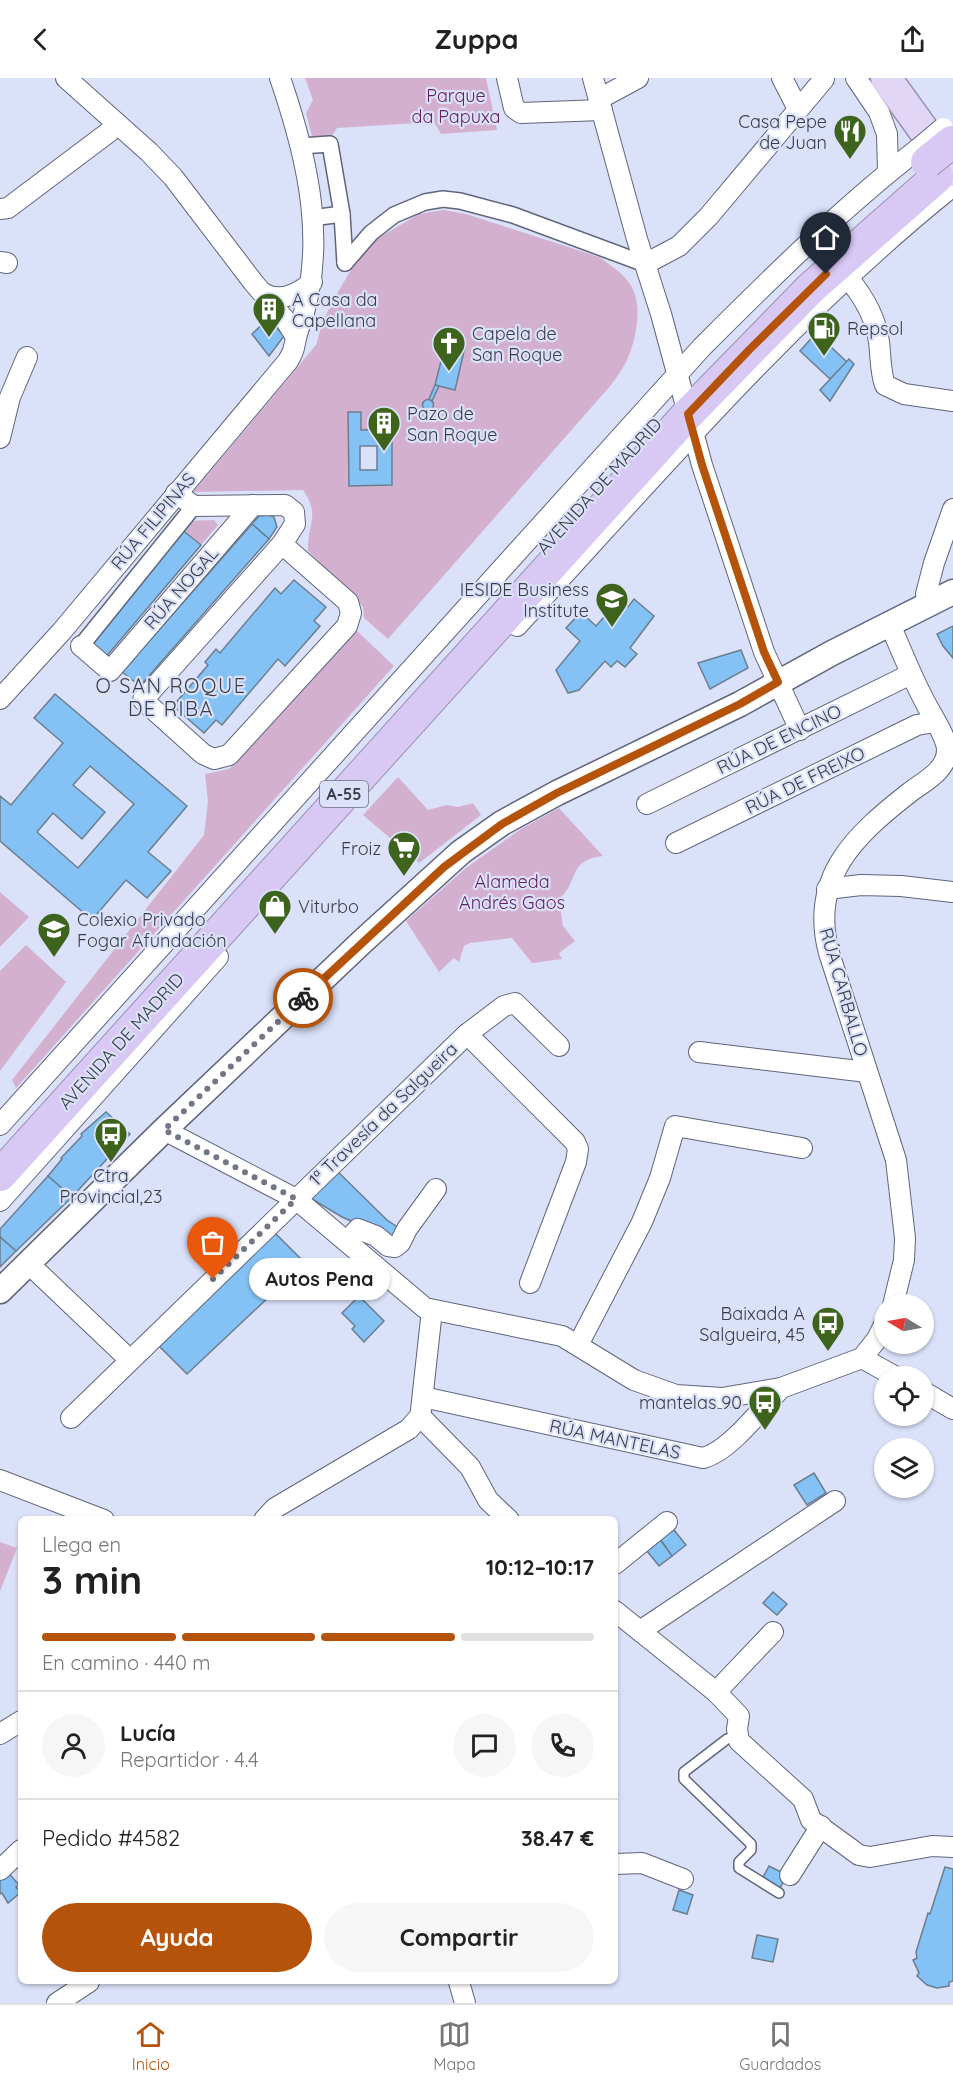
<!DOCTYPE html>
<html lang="es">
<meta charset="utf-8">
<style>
body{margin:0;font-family:Quicksand,sans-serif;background:#f6f6f6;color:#222;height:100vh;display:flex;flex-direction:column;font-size:22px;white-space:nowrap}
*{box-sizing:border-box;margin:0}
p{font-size:20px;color:#767676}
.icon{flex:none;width:33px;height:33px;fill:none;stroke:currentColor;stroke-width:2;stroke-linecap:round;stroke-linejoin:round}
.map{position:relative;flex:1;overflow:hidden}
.side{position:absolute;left:18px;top:1438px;width:600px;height:468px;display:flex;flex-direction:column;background:#fff;border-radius:9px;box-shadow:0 2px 4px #0004}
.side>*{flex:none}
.needle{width:39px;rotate:280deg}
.buttons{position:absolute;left:874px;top:1216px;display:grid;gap:12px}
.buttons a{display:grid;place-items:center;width:60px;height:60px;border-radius:50%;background:#fff;box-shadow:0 2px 4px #0004;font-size:30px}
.pin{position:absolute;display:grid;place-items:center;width:51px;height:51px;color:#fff;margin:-62px -26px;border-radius:50% 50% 50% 0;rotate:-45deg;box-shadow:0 0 6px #0007}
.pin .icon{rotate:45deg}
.courier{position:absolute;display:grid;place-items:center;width:60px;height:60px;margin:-30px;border:4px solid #b45309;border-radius:50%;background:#fff;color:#222;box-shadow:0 2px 8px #0007}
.bubble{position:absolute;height:42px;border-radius:21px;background:#fff;box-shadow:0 2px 4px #0004;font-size:20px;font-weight:700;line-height:42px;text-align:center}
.head em{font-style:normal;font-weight:700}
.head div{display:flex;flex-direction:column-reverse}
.head{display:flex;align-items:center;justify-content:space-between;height:102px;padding:0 24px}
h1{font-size:39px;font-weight:700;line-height:45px}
.bar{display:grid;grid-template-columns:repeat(4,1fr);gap:9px 6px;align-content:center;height:72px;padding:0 24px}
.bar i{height:8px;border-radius:4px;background:#e0e0e0}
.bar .on{background:#b45309}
.bar p{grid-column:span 4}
.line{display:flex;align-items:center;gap:15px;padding:0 24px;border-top:2px solid #e0e0e0}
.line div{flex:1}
.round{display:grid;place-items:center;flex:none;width:63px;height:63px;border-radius:32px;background:#f6f6f6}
.primary-button{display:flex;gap:12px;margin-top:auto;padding:12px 24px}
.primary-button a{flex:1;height:69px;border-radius:36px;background:#b45309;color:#fff;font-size:24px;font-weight:700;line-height:69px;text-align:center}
.primary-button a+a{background:#f6f6f6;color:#222}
header{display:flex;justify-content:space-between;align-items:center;height:78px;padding:0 24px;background:#fff;font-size:27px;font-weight:700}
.tabs{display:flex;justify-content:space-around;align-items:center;height:84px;border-top:2px solid #e0e0e0;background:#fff;font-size:16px;color:#767676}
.tabs a{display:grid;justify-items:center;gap:3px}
.tabs .on{color:#b45309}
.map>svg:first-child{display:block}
</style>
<header><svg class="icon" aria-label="back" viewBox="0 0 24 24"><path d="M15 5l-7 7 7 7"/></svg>Zuppa<svg class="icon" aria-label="share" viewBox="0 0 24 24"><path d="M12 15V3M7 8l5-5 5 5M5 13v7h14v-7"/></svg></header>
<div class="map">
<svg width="953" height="1925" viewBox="0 0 953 1925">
<rect width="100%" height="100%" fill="#dbe1f9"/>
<g fill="#d3b0d0" fill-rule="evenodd">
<polygon points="305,0 486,0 497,52 441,56 434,44 337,50 332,58 312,58 306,35 313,22"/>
<path d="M443,132L466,136L599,179C610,187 622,194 630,206C644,227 636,263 626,284C622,292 616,300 611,307L388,561L364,540L363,529L308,473C307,445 321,438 303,412L193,414L316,267L323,243L335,219L351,192L369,169L378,160L419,136ZM443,263L465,269L455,312L435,307L443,275L440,274ZM361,352H392V407H350Z"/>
<polygon points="214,442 218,447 201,467 181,451 187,443"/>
<polygon points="354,550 394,588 16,1010 12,1002 204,757 208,724 205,696 229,691"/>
<polygon points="398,699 428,732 447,727 458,729 473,725 481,737 419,785 363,737"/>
<path d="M559,730L603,778C567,782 580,803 559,821L563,848L575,863L559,875L562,881L532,885L512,860L470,865L464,868L459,884L454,880L439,894L406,843L466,790L521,751Z"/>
<polygon points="0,814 29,839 0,869"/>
<polygon points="26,867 66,904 0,993 0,893"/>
<polygon points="0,1464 17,1470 0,1513"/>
</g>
<g fill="#84c1f4" stroke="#6b7e8e" stroke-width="1.5" fill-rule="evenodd">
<polygon points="267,242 270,242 284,258 269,278 252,256"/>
<polygon points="816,255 847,284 830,301 800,273"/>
<polygon points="443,263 465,269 455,312 435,307 443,275 440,274"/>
<polygon points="849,281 854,286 830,323 820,312"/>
<polygon points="435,307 439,308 432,323 429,321"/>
<circle cx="428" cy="327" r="5.5"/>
<path d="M348,334H361V352L392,351V407L349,408ZM360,368H377V392H360Z"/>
<polygon points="268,437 274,439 277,449 269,461 252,446 259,438"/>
<polygon points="252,446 269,461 140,608 122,594"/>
<polygon points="181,451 201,467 105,580 87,566"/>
<polygon points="294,502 326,529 314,543 320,548 285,588 278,581 222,647 216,642 204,655 173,628 208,587 205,584 216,571 220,575 275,510 281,516"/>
<polygon points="634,521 654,538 630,570 637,576 625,589 617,583 611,589 605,583 579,612 568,615 556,592 580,563 566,550 581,534 596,548 619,522 628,529"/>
<polygon points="953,548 953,580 943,568 937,556"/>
<polygon points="741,572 748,590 710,611 698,585"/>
<path d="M55,616L187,728L148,774L171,793L147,820L126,802L92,842L0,763V718L11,727L63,665L34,640ZM90,688L134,726L78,790L37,754L53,735L82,761L105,734L73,707Z"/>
<polygon points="106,1034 130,1056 72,1119 48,1098 62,1081 61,1080 82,1058 81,1056"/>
<polygon points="333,1089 387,1142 402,1152 393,1166 378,1155 342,1139 312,1121 310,1113"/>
<polygon points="48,1098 72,1119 16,1173 0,1159 0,1151"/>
<polygon points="275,1155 305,1185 187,1296 159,1268"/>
<polygon points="0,1159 16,1173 0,1189"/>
<polygon points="359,1218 384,1243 364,1264 352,1251 355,1248 342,1235"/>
<polygon points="814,1395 826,1415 807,1427 794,1407"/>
<polygon points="670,1447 686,1467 672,1478 657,1457"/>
<polygon points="657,1457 672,1478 659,1488 643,1468"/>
<polygon points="773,1514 787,1526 777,1537 763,1525"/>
<polygon points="769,1788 787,1797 779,1812 761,1803"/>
<polygon points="945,1789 953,1791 953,1903 949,1904 949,1908 937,1910 927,1907 917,1898 919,1895 913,1882 917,1880 916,1874 928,1835 930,1836"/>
<polygon points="7,1793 19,1807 16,1809 21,1814 8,1825 2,1815 0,1816 0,1800"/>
<polygon points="679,1812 693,1817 687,1836 673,1832"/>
<polygon points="757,1857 778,1861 773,1884 752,1880"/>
</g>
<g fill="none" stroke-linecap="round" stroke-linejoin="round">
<defs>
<polyline id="service" points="738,1658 727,1661 684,1694 684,1701 751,1766 751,1772 739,1784 739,1790 779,1815"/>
<g id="pedestrian">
<polyline points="301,68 330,66 342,136 345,185"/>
<polyline points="312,140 342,136"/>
<polyline points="345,185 371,155 394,137 425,124 443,121 460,123 513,137 645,186"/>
<polyline points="81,568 194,428"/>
</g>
<g id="minor">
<polyline points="66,0 149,74 173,99 253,204 286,243 296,259"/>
<polyline points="507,0 514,30 521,35 602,32"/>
<polyline points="593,0 637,161 661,236 702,387 764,574 800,652"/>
<polyline points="782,0 798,31"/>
<polyline points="856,0 879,34 887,56 888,94"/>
<polyline points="599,21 638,0"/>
<polyline points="0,131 8,130 109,54 117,46"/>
<polyline points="0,184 7,185"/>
<polyline points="645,186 679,168 709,138 824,1"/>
<path d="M848,200C863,218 876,240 879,264C881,279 880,293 885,307L904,316L953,323"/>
<path d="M263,215C280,225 298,216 312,204"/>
<polyline points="0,360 10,319 27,279"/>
<polyline points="176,415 194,428 285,427 294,434 295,446 282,466 143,622 203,676 214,681 229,677 347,548 351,535 348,524 282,466"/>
<polyline points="930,526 926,516 934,485 953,431"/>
<path d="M890,547C901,571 910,595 922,618C928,632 947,658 947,672C947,693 923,704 909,715C854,758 809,800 829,875L896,1082L905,1160L904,1182L893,1227"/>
<path d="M517,548C657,396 792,237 953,108"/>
<polyline points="81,568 110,593 253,427"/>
<path d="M0,621L62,553L288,283C297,269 293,267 298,253C329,170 308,81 280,0"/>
<polyline points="647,726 911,596"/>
<polyline points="676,765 917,647 935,644"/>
<polyline points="827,811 861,807 901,808 953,814"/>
<polyline points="467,956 575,1064 578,1071 576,1084 530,1205"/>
<polyline points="699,974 867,994"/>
<path d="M0,1047L702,269C771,200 841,131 918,71"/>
<polyline points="164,1052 296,1121 425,1230 562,1258 634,1302 676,1317 722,1320 781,1310 862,1280 877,1261 885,1245"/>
<polyline points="0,1123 218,879"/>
<polyline points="347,1163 358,1151 376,1158 388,1168 395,1169 400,1165 407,1151 436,1111"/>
<polyline points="28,1185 130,1282"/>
<polyline points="578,1267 642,1144 660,1100 675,1048 802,1070"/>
<polyline points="862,1280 896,1299"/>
<polyline points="924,1314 953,1331"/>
<path d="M423,1319L703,1380C730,1373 762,1330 781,1310"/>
<polyline points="421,1332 432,1232"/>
<polyline points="420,1338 470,1389 488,1422 509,1442"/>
<polyline points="71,1340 467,956 504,928 515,925 559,968"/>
<polyline points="0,1402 104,1442"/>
<polyline points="264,1442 275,1430 409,1351 420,1338"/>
<polyline points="615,1486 667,1444"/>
<polyline points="615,1533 716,1614 739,1638 737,1651 739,1663 803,1721 811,1742 859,1777 870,1779 932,1768 953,1769"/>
<polyline points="640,1553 835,1423"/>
<polyline points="716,1614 773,1554"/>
<polyline points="0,1656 21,1643"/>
<polyline points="615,1786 642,1785 683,1801"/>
<polyline points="0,1792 21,1772"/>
<polyline points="790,1797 821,1748"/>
<polyline points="459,1904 465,1925"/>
<polyline points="57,1925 89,1904"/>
</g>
<polyline id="tertiary" points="0,1213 164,1052 364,862 461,774 502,745 557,715 740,626 832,575 953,514"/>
<polyline id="primary" points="886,0 953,93"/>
<polyline id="trunk" points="0,1097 688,336 811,210 937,99"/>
</defs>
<use href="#service" stroke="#5f657a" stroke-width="12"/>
<use href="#pedestrian" stroke="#5f657a" stroke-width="18"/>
<use href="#minor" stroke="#5f657a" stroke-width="22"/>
<use href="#tertiary" stroke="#5f657a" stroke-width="27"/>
<use href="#primary" stroke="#9b8fb6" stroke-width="33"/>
<use href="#trunk" stroke="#9b8fb6" stroke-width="34"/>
<use href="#service" stroke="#fff" stroke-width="9"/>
<use href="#pedestrian" stroke="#fff" stroke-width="15"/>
<use href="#minor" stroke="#fff" stroke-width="20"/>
<use href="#tertiary" stroke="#fff" stroke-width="24"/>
<use href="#primary" stroke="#e2d6f7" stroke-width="30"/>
<use href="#trunk" stroke="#d8c8f4" stroke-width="32"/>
<defs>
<polyline id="minor-bridge" points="918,71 943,50"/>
<polyline id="trunk-bridge" points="927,84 952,64"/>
</defs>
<use href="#minor-bridge" stroke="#5f657a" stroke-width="22" stroke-linecap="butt"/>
<use href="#trunk-bridge" stroke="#9b8fb6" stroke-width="34" stroke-linecap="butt"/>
<use href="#minor-bridge" stroke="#fff" stroke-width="20"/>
<use href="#trunk-bridge" stroke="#d8c8f4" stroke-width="32"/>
</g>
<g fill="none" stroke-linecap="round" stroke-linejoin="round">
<polyline stroke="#727685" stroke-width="6" stroke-dasharray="0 10.8" points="213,1201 296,1121 164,1052 303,920"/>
<polyline stroke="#b45309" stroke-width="8" points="303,920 444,789 502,746 557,715 740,626 778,604 764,574 702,387 688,336 749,272 826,196"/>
</g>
<defs>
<symbol id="restaurant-pin" viewBox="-11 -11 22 30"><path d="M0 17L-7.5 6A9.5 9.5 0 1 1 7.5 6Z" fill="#3d631d" stroke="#dbe1f9"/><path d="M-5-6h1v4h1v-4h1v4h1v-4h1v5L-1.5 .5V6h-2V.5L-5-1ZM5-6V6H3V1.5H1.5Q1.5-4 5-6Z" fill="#fff"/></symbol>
<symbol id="building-pin" viewBox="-11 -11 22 30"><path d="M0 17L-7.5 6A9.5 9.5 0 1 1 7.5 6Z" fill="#3d631d" stroke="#dbe1f9"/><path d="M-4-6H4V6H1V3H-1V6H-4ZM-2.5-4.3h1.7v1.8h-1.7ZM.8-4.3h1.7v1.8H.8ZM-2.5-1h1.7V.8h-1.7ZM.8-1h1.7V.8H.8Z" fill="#fff"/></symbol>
<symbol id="fuel-pin" viewBox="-11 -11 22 30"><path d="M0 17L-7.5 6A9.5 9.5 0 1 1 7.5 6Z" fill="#3d631d" stroke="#dbe1f9"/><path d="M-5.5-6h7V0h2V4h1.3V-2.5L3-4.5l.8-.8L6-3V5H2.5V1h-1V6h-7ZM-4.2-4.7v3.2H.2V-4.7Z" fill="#fff"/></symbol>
<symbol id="church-pin" viewBox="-11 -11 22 30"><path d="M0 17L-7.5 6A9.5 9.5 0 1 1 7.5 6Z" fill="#3d631d" stroke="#dbe1f9"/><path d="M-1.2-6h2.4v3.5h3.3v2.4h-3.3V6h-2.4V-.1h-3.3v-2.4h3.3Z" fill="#fff"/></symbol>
<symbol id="university-pin" viewBox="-11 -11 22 30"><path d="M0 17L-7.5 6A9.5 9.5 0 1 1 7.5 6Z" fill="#3d631d" stroke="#dbe1f9"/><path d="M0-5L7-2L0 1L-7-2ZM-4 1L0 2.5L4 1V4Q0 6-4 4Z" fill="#fff"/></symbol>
<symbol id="supermarket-pin" viewBox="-11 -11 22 30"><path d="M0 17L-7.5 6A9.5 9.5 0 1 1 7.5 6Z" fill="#3d631d" stroke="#dbe1f9"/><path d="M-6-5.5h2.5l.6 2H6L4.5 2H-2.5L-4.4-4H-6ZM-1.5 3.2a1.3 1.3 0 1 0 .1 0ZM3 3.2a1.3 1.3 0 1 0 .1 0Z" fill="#fff"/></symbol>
<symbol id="shop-pin" viewBox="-11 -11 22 30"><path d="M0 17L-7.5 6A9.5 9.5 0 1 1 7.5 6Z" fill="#3d631d" stroke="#dbe1f9"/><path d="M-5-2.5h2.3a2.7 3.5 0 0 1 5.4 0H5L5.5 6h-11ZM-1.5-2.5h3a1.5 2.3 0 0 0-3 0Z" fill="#fff"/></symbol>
<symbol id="school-pin" viewBox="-11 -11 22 30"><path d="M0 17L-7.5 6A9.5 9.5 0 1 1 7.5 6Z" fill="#3d631d" stroke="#dbe1f9"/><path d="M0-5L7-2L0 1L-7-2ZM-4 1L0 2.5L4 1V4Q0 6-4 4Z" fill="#fff"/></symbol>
<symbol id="bus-pin" viewBox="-11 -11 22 30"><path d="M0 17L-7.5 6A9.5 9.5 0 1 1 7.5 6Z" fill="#3d631d" stroke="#dbe1f9"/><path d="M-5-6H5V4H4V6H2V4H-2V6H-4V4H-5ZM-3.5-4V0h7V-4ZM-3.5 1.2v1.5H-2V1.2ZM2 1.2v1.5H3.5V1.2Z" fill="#fff"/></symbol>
</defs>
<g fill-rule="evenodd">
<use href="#restaurant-pin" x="831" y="34" width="38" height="52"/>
<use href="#building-pin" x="250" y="212" width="38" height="52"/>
<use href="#fuel-pin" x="805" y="231" width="38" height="52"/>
<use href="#church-pin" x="430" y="246" width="38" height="52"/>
<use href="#building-pin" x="365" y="326" width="38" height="52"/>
<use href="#university-pin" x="593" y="502" width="38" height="52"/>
<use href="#supermarket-pin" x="385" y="751" width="38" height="52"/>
<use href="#shop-pin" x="256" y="809" width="38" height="52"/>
<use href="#school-pin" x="35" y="832" width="38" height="52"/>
<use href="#bus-pin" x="92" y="1037" width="38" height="52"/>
<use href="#bus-pin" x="809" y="1226" width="38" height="52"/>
<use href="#bus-pin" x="746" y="1305" width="38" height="52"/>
</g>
<g text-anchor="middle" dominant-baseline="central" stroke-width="4.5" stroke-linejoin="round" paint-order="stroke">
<rect fill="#dbe1f9" stroke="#6a6e7c" stroke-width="1.5" x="320" y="703" width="48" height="26" rx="4.5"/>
<g font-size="16" font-weight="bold" fill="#3a3d46">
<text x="344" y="716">A-55</text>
</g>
<g font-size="18" fill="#642262" stroke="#dbe1f9">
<text x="456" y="17">Parque<tspan x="456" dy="21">da Papuxa</tspan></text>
<text x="512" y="803">Alameda<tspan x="512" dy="21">Andrés Gaos</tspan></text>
</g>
<g font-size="18" fill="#3a3d46" stroke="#dbe1f9" text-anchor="start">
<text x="827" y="43" text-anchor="end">Casa Pepe<tspan x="827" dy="21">de Juan</tspan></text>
<text x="292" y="221">A Casa da<tspan x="292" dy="21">Capellana</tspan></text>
<text x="847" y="250">Repsol</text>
<text x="472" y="255">Capela de<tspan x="472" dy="21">San Roque</tspan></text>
<text x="407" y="335">Pazo de<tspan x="407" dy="21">San Roque</tspan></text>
<text x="589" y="511" text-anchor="end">IESIDE Business<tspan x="589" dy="21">Institute</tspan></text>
<text x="381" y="770" text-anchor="end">Froiz</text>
<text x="298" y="828">Viturbo</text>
<text x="77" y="841">Colexio Privado<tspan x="77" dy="21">Fogar Afundación</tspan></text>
<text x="111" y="1097" text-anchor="middle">Ctra<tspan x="111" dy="21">Provincial,23</tspan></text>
<text x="805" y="1235" text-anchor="end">Baixada A<tspan x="805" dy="21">Salgueira, 45</tspan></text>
<text x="742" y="1324" text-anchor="end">mantelas 90</text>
</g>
<g font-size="18" fill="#3a3d46" stroke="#dbe1f9">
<text transform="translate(599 408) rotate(-48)">AVENIDA DE MADRID</text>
<text transform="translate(153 443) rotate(-50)">RÚA FILIPINAS</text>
<text transform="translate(181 510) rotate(-49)">RÚA NOGAL</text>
<text transform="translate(779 661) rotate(-26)">RÚA DE ENCINO</text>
<text transform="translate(805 702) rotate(-26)">RÚA DE FREIXO</text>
<text transform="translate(844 914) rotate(74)">RÚA CARBALLO</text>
<text transform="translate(121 963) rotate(-48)">AVENIDA DE MADRID</text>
<text transform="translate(383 1036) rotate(-44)">1ª Travesía da Salgueira</text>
<text transform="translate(615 1361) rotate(12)">RÚA MANTELAS</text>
</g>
<g font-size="20" letter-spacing="1.5" fill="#3a3d46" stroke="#dbe1f9">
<text x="171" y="607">O SAN ROQUE<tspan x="171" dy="23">DE RIBA</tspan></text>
</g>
</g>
</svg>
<div class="buttons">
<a><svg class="needle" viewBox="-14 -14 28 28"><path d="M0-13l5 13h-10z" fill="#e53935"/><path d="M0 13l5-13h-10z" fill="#767676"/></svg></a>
<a><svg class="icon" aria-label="locate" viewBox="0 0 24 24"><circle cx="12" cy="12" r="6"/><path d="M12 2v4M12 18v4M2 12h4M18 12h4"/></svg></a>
<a><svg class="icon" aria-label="layers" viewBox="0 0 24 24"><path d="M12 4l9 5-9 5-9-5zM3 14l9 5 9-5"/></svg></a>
</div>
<div class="pin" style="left:213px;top:1201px;background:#ea580c"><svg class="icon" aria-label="bag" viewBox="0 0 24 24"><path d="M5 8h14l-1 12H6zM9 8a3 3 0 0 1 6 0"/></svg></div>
<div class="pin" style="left:826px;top:196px;background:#1f2937"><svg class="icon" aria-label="home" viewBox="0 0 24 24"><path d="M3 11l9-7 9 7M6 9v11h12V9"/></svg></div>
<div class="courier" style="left:303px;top:920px"><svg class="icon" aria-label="bike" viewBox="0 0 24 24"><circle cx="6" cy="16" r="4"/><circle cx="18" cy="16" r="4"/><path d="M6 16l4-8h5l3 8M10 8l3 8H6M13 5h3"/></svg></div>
<div class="bubble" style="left:249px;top:1180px;width:141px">Autos Pena</div>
<section class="side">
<div class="head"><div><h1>3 min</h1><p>Llega en</p></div><em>10:12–10:17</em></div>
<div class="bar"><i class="on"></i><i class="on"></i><i class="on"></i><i></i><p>En camino · 440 m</p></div>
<div class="line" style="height:108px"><a class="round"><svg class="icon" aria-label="person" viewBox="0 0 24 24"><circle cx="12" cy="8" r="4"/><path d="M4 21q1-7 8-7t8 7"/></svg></a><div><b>Lucía</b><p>Repartidor · 4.4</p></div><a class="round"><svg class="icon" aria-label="chat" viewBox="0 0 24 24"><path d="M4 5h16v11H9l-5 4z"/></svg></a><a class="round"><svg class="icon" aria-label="phone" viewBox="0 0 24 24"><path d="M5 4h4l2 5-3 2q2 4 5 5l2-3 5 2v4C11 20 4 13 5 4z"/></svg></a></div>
<div class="line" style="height:78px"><div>Pedido #4582</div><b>38.47 €</b></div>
<div class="primary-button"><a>Ayuda</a><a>Compartir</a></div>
</section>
</div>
<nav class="tabs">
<a class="on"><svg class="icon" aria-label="home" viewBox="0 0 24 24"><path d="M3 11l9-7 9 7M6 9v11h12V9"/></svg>Inicio</a>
<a><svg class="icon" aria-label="map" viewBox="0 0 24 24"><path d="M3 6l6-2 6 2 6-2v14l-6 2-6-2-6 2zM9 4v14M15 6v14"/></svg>Mapa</a>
<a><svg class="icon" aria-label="saved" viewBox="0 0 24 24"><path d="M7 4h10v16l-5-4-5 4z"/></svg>Guardados</a>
</nav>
